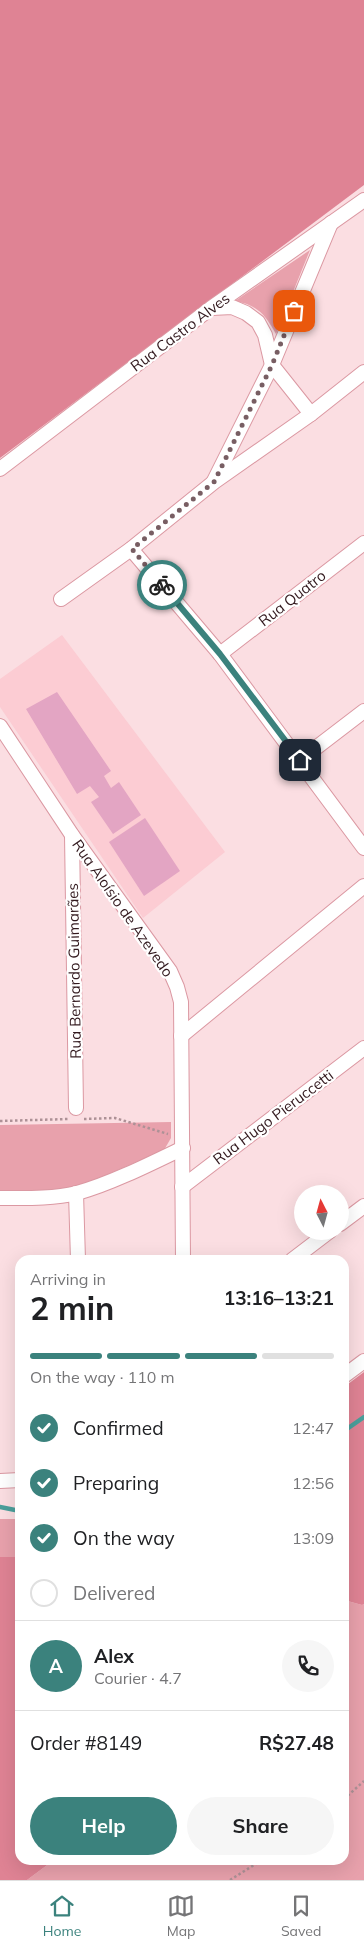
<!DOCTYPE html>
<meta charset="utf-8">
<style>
body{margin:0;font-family:Mulish,sans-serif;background:#f6f6f6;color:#202124;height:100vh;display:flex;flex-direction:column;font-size:19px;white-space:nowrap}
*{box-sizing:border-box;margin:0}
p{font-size:16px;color:#757577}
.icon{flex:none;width:28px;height:28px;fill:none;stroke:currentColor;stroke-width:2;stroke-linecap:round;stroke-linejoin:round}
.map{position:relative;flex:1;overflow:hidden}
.drawer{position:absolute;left:15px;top:1255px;width:334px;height:610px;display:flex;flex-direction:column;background:#fff;border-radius:15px;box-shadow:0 5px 20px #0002}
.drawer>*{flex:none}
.needle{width:32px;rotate:354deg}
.buttons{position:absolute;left:294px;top:1185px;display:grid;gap:10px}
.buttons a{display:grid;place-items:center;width:55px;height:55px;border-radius:50%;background:#fff;box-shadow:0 5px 20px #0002;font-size:25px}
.pin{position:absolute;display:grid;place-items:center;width:42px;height:42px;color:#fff;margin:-21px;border-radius:10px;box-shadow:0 2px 8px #0006}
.courier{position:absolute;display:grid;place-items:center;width:50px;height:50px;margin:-25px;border:4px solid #3b827d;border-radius:50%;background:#fff;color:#222;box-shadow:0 1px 6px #0007}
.head em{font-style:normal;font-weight:700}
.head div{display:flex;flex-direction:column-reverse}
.head{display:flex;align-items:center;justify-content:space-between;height:85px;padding:0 15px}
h1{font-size:32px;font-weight:700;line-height:38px}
.bar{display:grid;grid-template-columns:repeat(4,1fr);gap:8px 5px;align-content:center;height:60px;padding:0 15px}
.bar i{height:6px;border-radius:4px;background:#e0e0e0}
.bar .on{background:#3b827d}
.bar p{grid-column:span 4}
.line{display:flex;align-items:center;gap:12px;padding:0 15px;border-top:1px solid #e0e0e0}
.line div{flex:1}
.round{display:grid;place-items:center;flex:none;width:52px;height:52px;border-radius:26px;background:#f6f6f6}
ol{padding:0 15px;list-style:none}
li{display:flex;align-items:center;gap:15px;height:55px}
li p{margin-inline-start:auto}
li .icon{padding:5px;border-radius:50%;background:#3b827d;color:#fff;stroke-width:4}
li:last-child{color:#757577}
li i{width:28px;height:28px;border:2px solid #e0e0e0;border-radius:50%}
.action{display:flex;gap:10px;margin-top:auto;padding:10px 15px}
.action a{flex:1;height:58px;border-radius:30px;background:#3b827d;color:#fff;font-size:20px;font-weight:700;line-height:58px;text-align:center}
.action a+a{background:#f6f6f6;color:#202124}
.menu{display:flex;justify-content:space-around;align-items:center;height:70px;border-top:1px solid #e0e0e0;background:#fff;font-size:14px;color:#757577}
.menu a{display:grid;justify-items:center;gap:2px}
.menu .on{color:#3b827d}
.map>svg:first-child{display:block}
</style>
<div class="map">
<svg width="364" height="1880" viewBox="0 0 364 1880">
<rect width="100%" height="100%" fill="#fbdee2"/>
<polygon fill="#fcccd3" points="62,635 225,852 143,918 0,707 0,679"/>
<g fill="#e8a1ac">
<path d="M310,250L276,334C265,314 257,305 235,301Z"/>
<polygon points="171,1122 171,1138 164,1150 88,1183 52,1192 0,1193 0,1125"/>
<rect x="0" y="1519" width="20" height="38"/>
<polygon points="344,1600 362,1605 364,1604 364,1880 27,1880 54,1860 344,1860"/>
</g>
<g fill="#df8394">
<polygon points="0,0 364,0 364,185 0,458"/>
<polygon points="364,1372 364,1604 362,1605 344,1600 344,1387"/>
<polygon points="0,1557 20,1557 20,1860 54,1860 27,1880 0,1880"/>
</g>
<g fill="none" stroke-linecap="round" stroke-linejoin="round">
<g stroke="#4b9f9b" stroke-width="4.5">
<polyline points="344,1431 364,1417"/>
<polyline points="0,1507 20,1511"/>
</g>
</g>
<g fill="#e3a5c3">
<polygon points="57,692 111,771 104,776 111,788 119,782 141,815 113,834 91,802 99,797 90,786 77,794 26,709"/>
<polygon points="145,818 180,871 144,896 109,842"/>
</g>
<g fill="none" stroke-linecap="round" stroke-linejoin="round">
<defs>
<g id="minor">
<polyline points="212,308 232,307 246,313 258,322 265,335 272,365 311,414"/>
<polyline points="0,469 211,308 364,200"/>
<polyline points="214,481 272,365 331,223"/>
<polyline points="131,549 220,654 364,848"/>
<polyline points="61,599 131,549 214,482 311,414 364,372"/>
<polyline points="220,654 364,543"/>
<polyline points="0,726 72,835 170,971 177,987 181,1002 183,1260"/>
<polyline points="300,760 364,711"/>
<polyline points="72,835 76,1108"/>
<polyline points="181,1036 364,886"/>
<polyline points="182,1187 364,1048"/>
<polyline points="76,1193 78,1260"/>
<path d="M0,1198C25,1198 52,1199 77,1193C110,1184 152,1163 183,1148"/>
<polyline points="340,1224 364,1206"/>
<polyline points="292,1260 330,1231"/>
<polyline points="344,1376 364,1361"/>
<polyline points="0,1481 20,1480"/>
</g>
</defs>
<use href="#minor" stroke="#db98a2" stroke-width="16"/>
<g stroke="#ad9196" stroke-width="2.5" stroke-dasharray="2.5 2.5" stroke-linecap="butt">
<polyline points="84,1119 115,1118 168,1134"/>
<polyline points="0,1121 68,1119"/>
<polyline points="344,1799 364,1781"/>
<polyline points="230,1880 262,1860"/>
</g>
<use href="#minor" stroke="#fff" stroke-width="14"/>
</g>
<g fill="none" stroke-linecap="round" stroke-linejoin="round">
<polyline stroke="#785e63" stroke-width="5" stroke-dasharray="0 9" points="162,585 132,549 214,482 272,365 294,311"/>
<polyline stroke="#3b827d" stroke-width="6" points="162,585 220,654 300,760"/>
</g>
<g text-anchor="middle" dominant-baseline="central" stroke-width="4.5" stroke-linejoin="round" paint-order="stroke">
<g font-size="15" fill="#32191e" stroke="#fff">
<text transform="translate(180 332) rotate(-37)">Rua Castro Alves</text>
<text transform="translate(292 598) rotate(-38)">Rua Quatro</text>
<text transform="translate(123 908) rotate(55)">Rua Aloísio de Azevedo</text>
<text transform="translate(74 971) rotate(-91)">Rua Bernardo Guimarães</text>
<text transform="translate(273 1117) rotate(-37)">Rua Hugo Pieruccetti</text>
</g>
</g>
</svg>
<div class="buttons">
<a><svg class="needle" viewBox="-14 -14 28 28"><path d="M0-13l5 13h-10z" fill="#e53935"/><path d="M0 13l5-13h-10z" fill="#757577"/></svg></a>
</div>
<div class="pin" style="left:294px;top:311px;background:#ea580c"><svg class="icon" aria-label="bag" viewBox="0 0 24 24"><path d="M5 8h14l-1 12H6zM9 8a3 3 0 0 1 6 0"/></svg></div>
<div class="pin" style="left:300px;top:760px;background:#1f2937"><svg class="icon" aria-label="home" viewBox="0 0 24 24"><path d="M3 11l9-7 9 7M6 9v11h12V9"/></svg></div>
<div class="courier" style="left:162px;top:585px"><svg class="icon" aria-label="bike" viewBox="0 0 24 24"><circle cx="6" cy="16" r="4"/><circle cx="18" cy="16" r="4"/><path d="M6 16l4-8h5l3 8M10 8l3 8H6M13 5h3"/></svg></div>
<section class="drawer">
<div class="head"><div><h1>2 min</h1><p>Arriving in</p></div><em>13:16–13:21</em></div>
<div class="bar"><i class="on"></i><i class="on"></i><i class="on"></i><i></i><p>On the way · 110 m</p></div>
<ol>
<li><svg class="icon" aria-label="check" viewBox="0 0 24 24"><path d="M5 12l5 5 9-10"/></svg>Confirmed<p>12:47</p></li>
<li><svg class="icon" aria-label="check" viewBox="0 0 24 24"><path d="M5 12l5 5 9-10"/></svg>Preparing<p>12:56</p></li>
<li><svg class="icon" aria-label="check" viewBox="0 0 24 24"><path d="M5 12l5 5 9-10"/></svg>On the way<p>13:09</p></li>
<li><i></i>Delivered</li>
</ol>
<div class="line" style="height:90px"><b class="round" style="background:#3b827d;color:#fff">A</b><div><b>Alex</b><p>Courier · 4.7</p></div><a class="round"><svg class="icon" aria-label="phone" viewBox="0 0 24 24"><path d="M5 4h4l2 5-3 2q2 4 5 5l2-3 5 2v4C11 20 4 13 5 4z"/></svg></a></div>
<div class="line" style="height:65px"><div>Order #8149</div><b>R$27.48</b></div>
<div class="action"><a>Help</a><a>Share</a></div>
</section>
</div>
<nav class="menu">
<a class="on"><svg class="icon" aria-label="home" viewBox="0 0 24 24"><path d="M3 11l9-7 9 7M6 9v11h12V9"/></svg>Home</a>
<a><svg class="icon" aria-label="map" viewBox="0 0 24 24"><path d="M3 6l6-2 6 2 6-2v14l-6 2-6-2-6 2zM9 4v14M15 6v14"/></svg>Map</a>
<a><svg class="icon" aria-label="saved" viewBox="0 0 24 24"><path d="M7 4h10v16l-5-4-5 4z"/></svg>Saved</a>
</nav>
